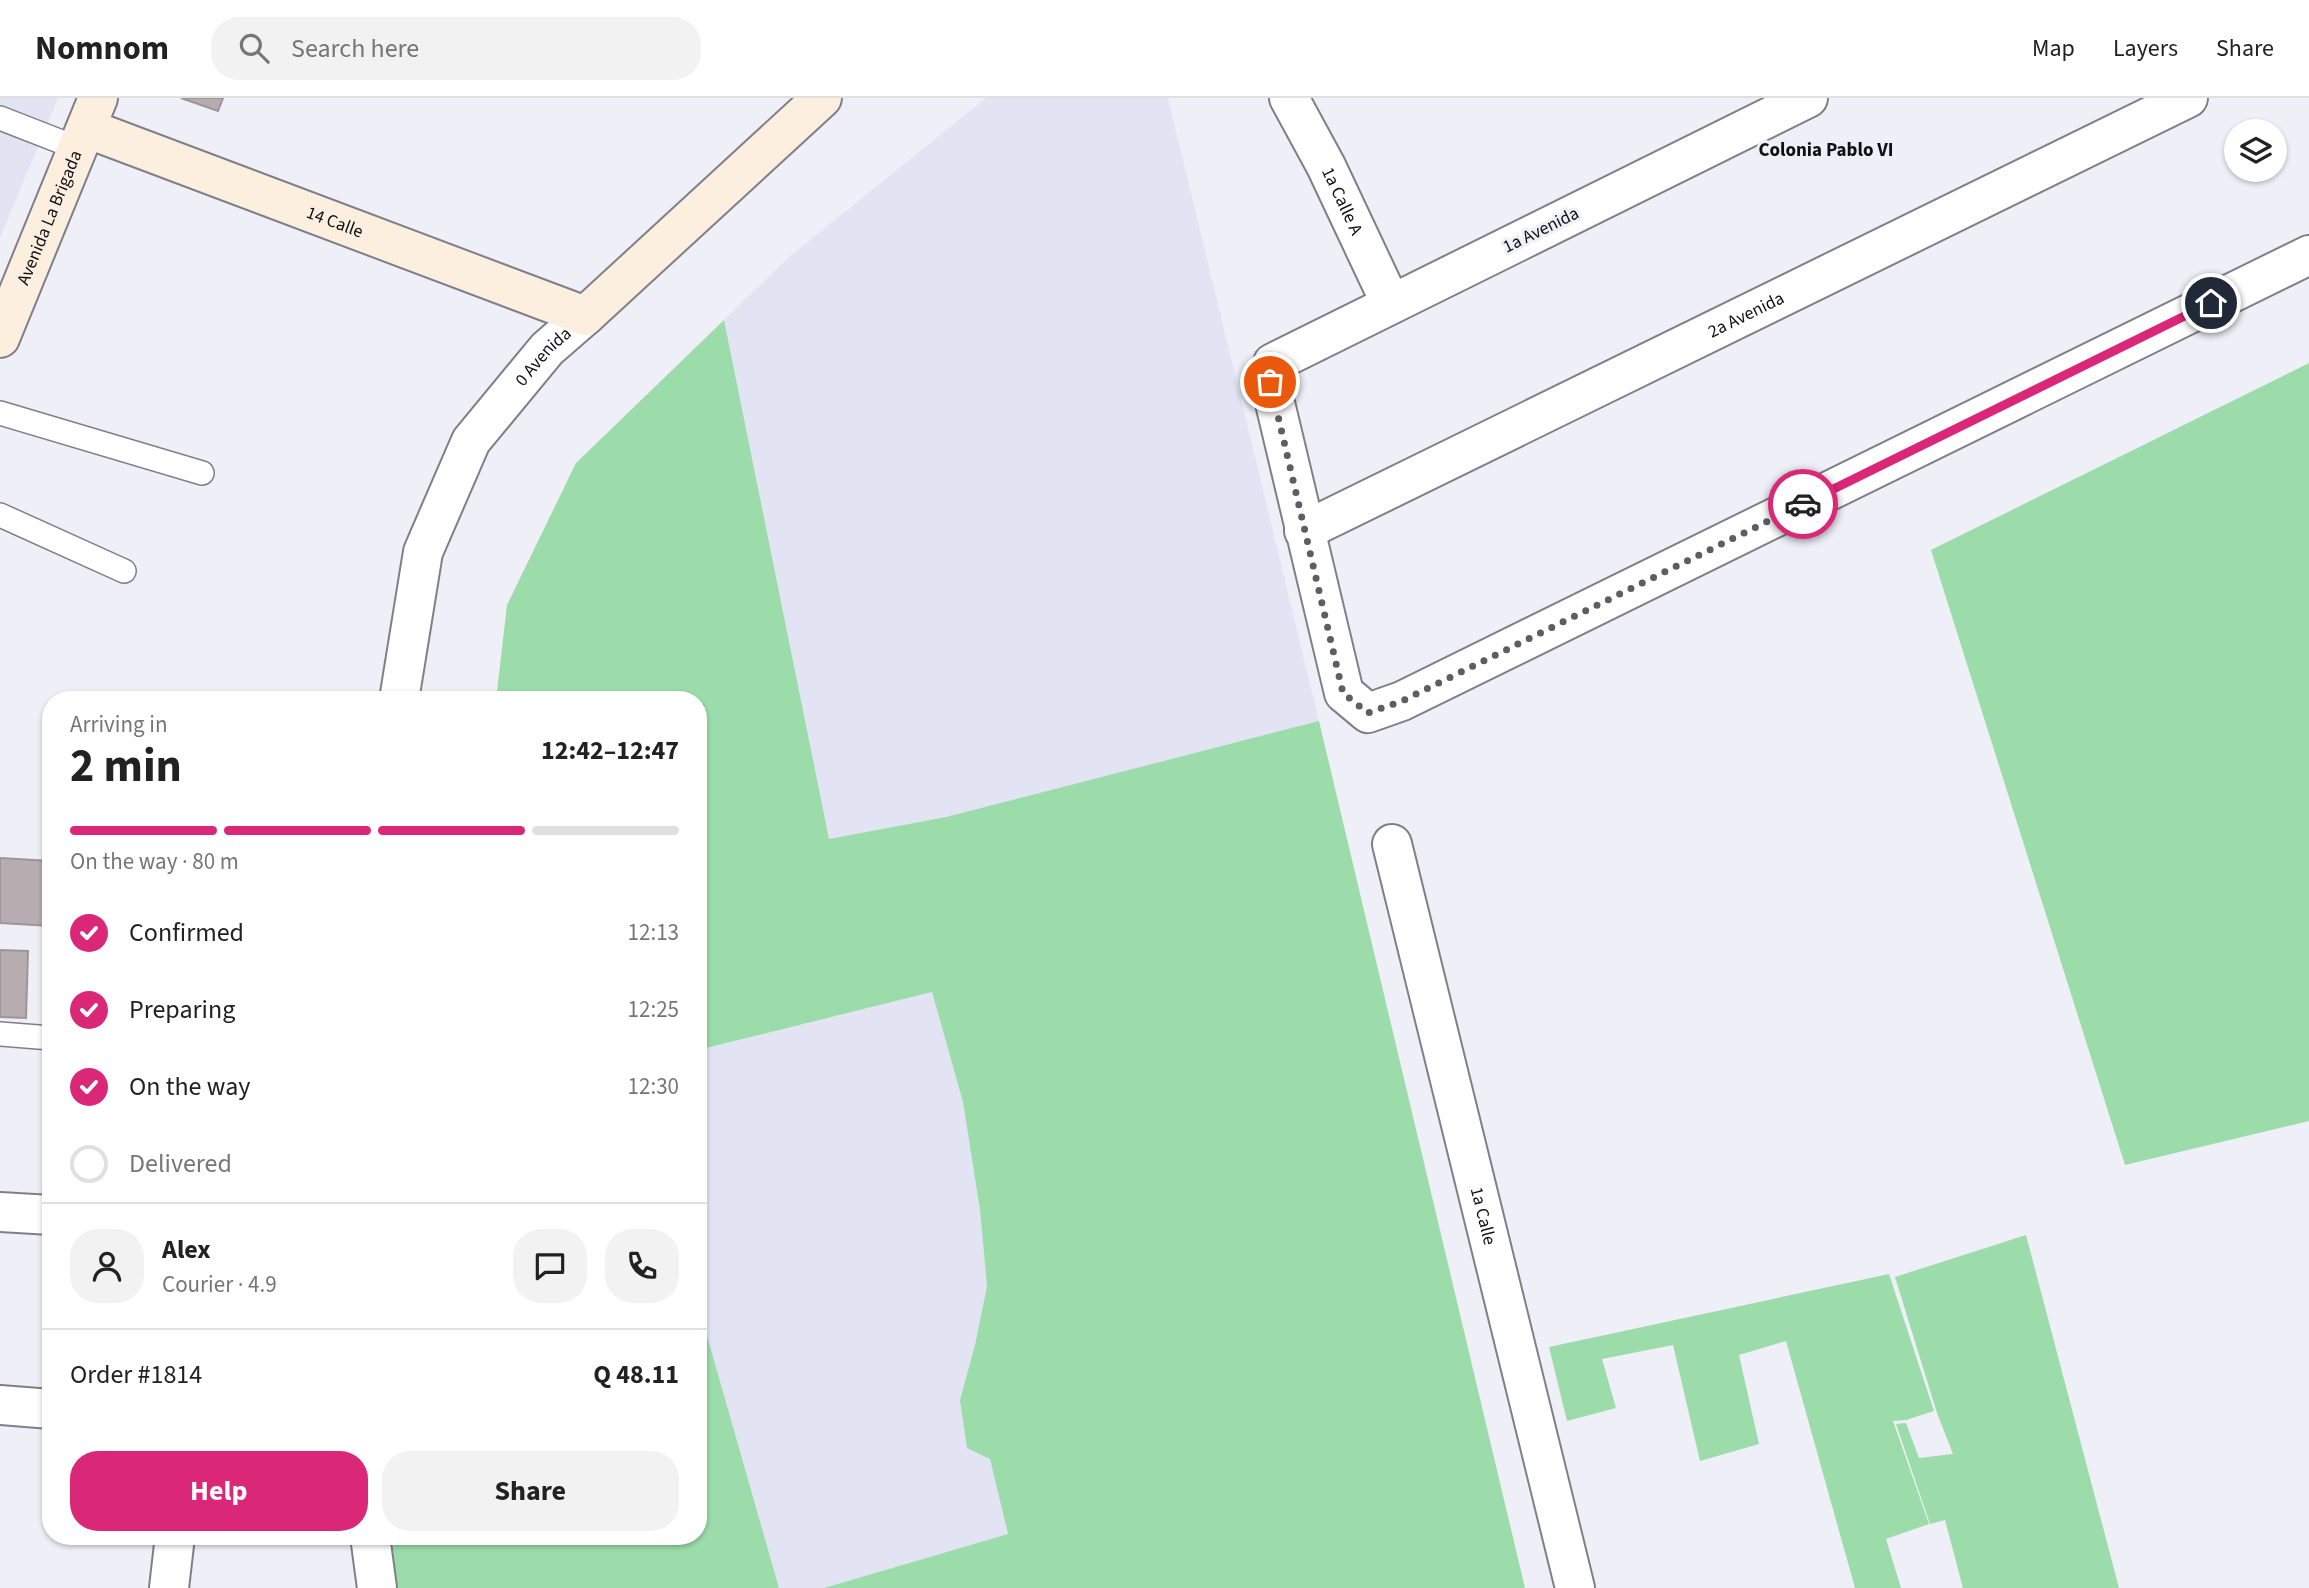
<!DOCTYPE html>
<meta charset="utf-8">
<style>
body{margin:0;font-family:"Source Sans 3",sans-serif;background:#f2f2f2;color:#222;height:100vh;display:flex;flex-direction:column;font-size:26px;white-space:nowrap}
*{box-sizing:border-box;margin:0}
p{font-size:23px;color:#767676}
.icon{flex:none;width:38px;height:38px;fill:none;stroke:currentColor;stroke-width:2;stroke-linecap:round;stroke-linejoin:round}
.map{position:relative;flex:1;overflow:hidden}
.side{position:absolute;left:42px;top:593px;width:665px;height:854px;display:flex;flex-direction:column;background:#fff;border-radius:28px;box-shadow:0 2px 5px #0004}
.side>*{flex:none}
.tools{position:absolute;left:2224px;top:21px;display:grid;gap:14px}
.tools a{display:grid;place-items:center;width:63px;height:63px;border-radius:50%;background:#fff;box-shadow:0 2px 5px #0004;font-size:35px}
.pin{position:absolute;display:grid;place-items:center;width:60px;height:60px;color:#fff;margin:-30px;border:4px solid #fff;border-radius:50%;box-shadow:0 2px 7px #0007}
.courier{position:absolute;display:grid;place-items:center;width:70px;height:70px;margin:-35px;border:5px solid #db2777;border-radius:50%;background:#fff;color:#222;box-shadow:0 2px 9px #0007}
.headline em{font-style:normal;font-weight:700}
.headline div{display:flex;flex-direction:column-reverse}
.headline{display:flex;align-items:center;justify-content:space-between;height:119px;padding:0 28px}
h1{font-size:46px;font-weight:700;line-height:52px}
.bar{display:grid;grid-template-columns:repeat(4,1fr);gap:10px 7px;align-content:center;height:84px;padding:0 28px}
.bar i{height:9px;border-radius:5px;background:#e0e0e0}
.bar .active{background:#db2777}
.bar p{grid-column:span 4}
.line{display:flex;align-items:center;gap:18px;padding:0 28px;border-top:2px solid #e0e0e0}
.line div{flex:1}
.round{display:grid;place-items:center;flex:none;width:74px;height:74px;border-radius:28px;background:#f2f2f2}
ol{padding:0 28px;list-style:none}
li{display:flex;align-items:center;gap:21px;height:77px}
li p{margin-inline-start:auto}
li .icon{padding:7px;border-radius:50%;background:#db2777;color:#fff;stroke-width:4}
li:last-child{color:#767676}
li i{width:38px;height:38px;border:4px solid #e0e0e0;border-radius:50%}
.primary-button{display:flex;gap:14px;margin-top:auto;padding:14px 28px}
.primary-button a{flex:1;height:80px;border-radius:28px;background:#db2777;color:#fff;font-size:28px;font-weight:700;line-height:80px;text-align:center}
.primary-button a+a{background:#f2f2f2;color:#222}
header{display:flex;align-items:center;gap:42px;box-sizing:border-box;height:98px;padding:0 35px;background:#fff;border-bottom:2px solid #e0e0e0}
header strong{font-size:33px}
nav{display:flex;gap:38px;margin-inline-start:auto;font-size:24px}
.search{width:490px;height:63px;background:#f2f2f2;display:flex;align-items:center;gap:18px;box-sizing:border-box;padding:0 24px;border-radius:28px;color:#767676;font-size:26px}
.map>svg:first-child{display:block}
</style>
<header>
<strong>Nomnom</strong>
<div class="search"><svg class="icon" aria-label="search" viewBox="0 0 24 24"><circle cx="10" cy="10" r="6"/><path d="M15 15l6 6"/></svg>Search here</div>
<nav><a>Map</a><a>Layers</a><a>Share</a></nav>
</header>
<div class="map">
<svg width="2309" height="1490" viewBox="0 0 2309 1490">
<rect width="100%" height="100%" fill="#efeff8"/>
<g fill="#e2e3f3">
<polygon points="0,0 58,0 0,140"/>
<polygon points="986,0 1168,0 1319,623 946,719 829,741 724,222 789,159"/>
<polygon points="932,894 963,1004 980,1112 987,1188 975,1247 960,1302 990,1361 1008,1436 824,1490 779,1490 698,1206 698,952"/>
</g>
<g fill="#9bdcaa">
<polygon points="724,222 829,741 946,719 1319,623 1525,1490 824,1490 1008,1436 990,1361 967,1350 960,1302 975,1247 987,1188 980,1112 963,1004 932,894 698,952 698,602 496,602 507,507 576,365"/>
<polygon points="2309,265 2309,1023 2125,1067 1931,452"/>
<polygon points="2026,1137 2119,1490 1963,1490 1945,1422 1930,1426 1896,1326 1906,1325 1919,1360 1953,1356 1937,1315 1895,1179"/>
<polygon points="1889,1176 1934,1313 1906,1322 1893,1323 1929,1426 1886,1441 1901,1490 1855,1490 1786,1243 1739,1257 1759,1346 1700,1363 1673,1247 1602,1261 1616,1310 1567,1323 1549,1249"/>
<polygon points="698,1206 779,1490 389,1490 384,1439 698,1438"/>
</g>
<g fill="#b7adb0" stroke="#9e9597" stroke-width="2">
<polygon points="181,0 223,0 218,13"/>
<polygon points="0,760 51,763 51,828 0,825"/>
<polygon points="0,852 28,853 26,920 0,919"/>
</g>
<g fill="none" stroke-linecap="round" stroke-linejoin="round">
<defs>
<g id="lane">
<polyline points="0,20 77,50"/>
<polyline points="0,315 202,375"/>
<polyline points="0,417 124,473"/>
<polyline points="0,936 51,940"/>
</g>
<g id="street">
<path id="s1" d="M1289,0L1326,68L1391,206"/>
<polyline points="1808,0 1273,265 1270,284 1344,595 1368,615 1402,603 2309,157"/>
<path id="s2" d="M1304,433L2188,0"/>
<path id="s3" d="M399,602L423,454L471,343L547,251L585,218"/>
<path id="s4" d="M1392,746L1575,1490"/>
<polyline points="0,1114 51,1117"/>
<polyline points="0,1307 51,1311"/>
<polyline points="370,1438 377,1490"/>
<polyline points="169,1490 175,1438"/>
</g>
<g id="secondary">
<path id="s5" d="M86,30L585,218L822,0"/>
<path id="s6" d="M0,240L98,0"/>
</g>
</defs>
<use href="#lane" stroke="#7f7f87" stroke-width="26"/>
<use href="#street" stroke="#7f7f87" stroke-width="42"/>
<use href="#secondary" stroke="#7f7f87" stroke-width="42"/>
<use href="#lane" stroke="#fff" stroke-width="23"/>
<use href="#street" stroke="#fff" stroke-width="38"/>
<use href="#secondary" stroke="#fdefe0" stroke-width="38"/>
</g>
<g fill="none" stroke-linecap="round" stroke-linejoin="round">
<polyline stroke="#5d5e63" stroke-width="7" stroke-dasharray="0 12.6" points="1270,284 1343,595 1368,615 1402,603 1803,406"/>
<polyline stroke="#db2777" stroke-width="9" points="1803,406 2211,205"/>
</g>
<g text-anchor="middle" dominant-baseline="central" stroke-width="6" stroke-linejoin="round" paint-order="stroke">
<g font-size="18" fill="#0f1013" stroke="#efeff8">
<text stroke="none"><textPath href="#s1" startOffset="116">1a Calle A</textPath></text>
<text stroke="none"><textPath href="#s6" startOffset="130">Avenida La Brigada</textPath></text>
<text stroke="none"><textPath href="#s5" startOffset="266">14 Calle</textPath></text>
<text transform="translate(1541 132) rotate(-26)">1a Avenida</text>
<text stroke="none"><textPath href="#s2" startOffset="492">2a Avenida</textPath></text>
<text stroke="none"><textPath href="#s3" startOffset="382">0 Avenida</textPath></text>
<text stroke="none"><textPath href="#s4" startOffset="383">1a Calle</textPath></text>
</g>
<g font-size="19" font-weight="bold" fill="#0f1013" stroke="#efeff8">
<text x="1826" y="52">Colonia Pablo VI</text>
</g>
</g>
</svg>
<div class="tools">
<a><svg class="icon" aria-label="layers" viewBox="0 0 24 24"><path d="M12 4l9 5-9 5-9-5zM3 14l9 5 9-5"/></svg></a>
</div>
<div class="pin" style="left:1270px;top:284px;background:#ea580c"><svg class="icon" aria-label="bag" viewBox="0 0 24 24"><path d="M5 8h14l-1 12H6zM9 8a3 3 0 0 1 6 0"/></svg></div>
<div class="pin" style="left:2211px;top:205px;background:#1f2937"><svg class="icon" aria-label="home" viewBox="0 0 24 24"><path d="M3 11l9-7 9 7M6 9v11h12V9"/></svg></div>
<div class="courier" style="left:1803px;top:406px"><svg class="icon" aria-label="car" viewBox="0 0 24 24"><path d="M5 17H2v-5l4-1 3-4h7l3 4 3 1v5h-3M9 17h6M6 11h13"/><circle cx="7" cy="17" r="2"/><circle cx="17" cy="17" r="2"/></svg></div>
<section class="side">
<div class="headline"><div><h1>2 min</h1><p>Arriving in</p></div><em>12:42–12:47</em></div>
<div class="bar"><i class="active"></i><i class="active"></i><i class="active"></i><i></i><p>On the way · 80 m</p></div>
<ol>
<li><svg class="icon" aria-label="check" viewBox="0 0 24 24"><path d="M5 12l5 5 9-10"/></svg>Confirmed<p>12:13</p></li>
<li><svg class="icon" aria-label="check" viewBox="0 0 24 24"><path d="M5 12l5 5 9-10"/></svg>Preparing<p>12:25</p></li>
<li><svg class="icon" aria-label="check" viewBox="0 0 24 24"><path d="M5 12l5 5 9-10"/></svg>On the way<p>12:30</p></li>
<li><i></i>Delivered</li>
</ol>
<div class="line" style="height:126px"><a class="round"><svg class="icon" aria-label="person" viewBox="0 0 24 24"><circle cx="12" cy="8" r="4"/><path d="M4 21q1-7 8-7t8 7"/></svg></a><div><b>Alex</b><p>Courier · 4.9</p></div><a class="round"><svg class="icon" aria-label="chat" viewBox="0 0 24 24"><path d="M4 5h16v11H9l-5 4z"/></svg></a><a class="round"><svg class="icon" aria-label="phone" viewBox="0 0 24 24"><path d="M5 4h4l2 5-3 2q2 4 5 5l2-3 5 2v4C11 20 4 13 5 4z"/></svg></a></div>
<div class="line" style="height:91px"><div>Order #1814</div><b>Q 48.11</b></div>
<div class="primary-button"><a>Help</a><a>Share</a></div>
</section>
</div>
